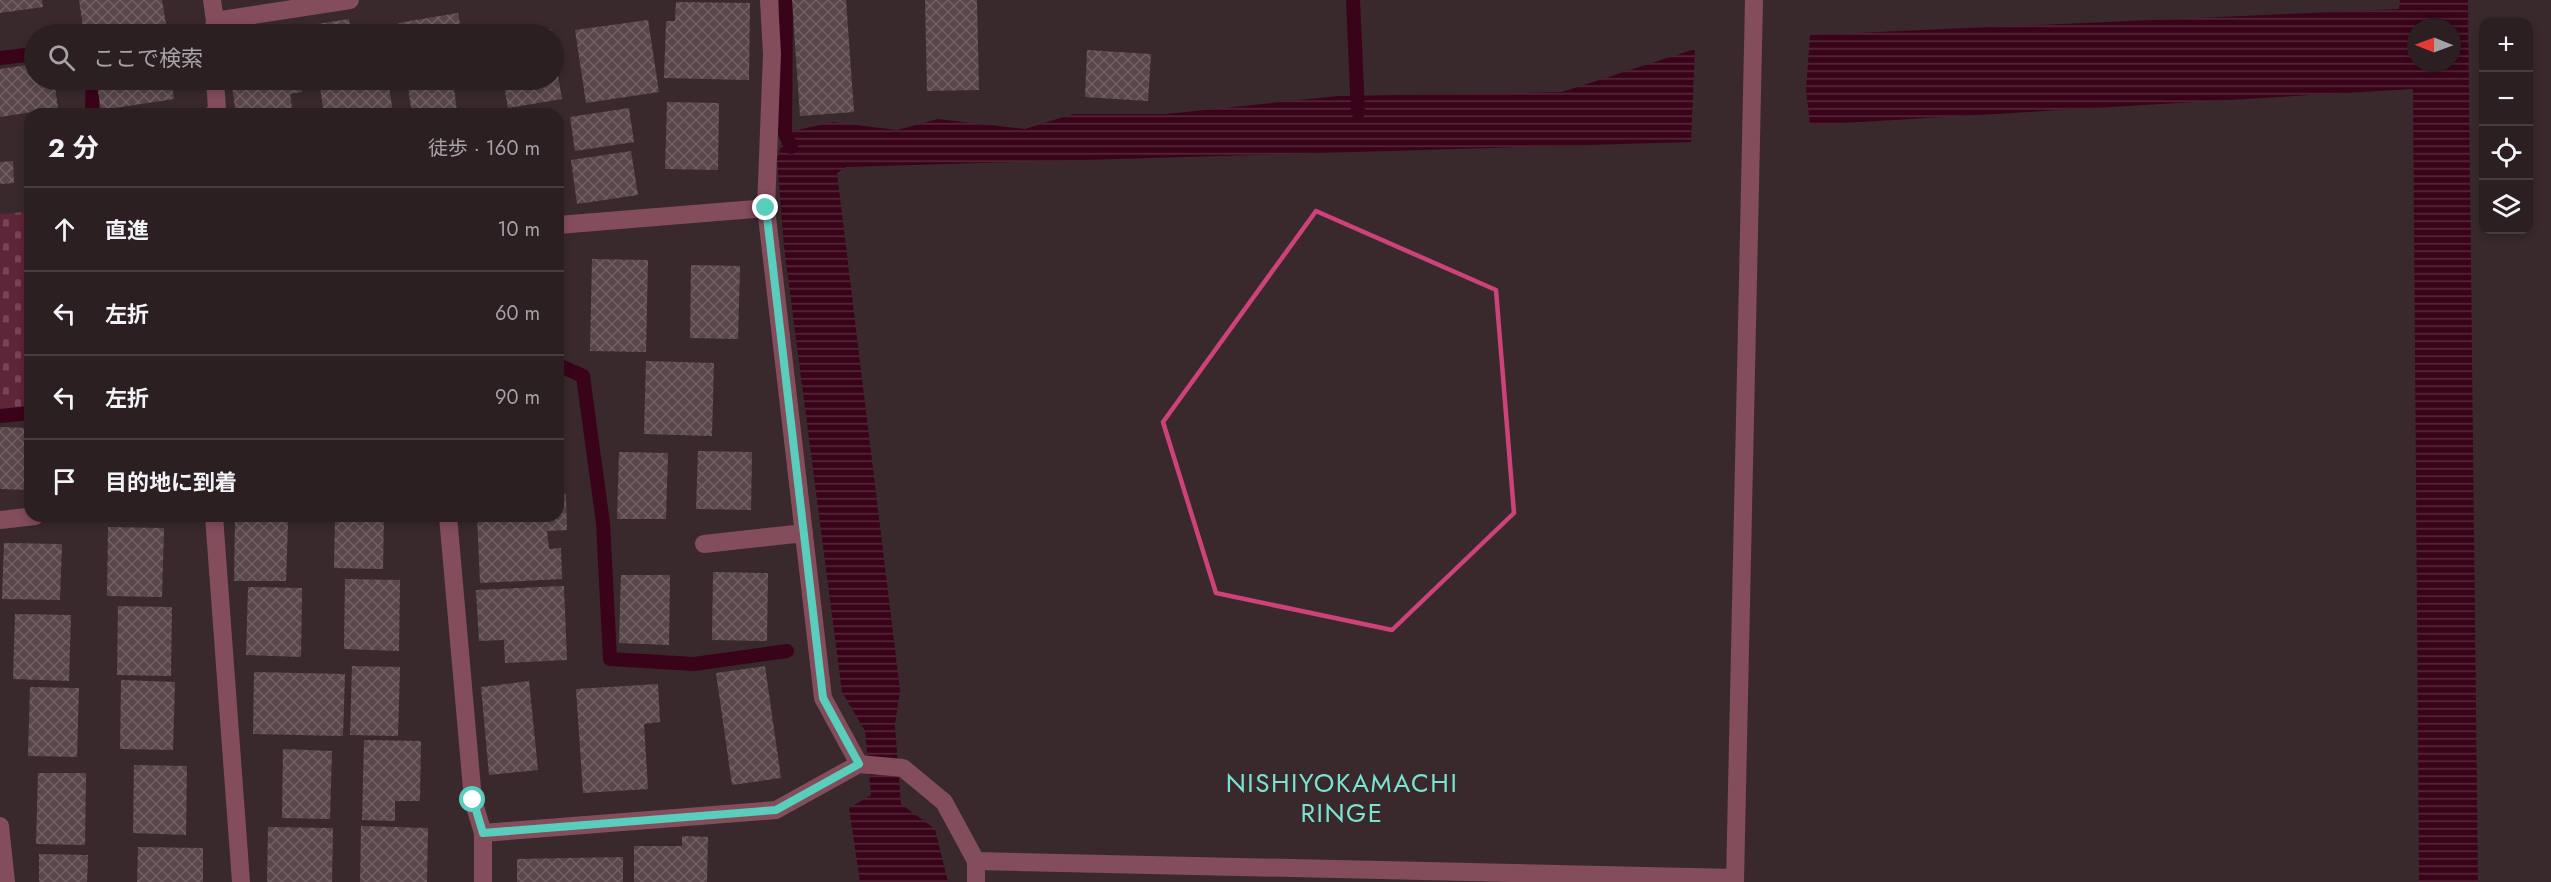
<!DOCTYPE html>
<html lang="ja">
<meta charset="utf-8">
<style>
body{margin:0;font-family:Jost,"Noto Sans JP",sans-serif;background:#33272a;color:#f1f3f6}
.controls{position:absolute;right:18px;top:18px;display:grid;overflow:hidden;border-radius:12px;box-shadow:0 3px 9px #0003}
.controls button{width:54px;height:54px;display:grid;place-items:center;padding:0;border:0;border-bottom:2px solid #473d40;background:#2b1f22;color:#f1f3f6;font:30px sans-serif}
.compass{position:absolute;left:2407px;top:18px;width:54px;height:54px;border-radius:50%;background:#2b1f22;box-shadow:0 3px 9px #0003;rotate:271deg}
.stop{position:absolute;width:18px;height:18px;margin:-14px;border:4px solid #5acebd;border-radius:50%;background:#fff}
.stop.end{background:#5acebd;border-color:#fff;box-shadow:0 2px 6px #0008}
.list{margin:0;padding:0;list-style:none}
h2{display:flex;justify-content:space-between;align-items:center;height:78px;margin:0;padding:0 24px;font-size:26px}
h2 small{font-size:20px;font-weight:400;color:#a6a2a5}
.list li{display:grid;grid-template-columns:39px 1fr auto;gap:18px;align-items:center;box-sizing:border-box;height:84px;padding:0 24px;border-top:2px solid #473d40}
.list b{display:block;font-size:22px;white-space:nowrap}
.list em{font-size:20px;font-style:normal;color:#a6a2a5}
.icon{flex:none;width:33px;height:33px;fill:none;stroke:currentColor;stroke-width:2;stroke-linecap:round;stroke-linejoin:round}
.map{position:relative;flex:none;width:2551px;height:882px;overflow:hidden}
.search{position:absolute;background:#2b1f22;box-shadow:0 3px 9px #0003;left:24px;top:24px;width:540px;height:66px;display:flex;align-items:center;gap:15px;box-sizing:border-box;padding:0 21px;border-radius:33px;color:#a6a2a5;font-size:22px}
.panel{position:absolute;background:#2b1f22;box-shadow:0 3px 9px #0003;left:24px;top:108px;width:540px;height:414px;border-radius:18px}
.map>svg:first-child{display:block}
.cemetery{fill:url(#cemetery-stones)}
.water{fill:url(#water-rules);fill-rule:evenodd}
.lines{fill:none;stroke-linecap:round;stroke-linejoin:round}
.stream{stroke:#390419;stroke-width:14}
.building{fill:url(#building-cross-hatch)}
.minor{stroke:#834d5c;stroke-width:18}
.route{stroke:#5acebd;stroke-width:8}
.marked{fill:none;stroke:#cd4379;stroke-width:4.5;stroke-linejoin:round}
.labels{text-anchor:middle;stroke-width:5;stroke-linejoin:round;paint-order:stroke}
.quarter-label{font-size:26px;letter-spacing:1.5px;fill:#7be2d2;stroke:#39292d}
</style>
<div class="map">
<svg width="2551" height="882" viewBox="0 0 2551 882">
<defs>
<pattern id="cemetery-stones" width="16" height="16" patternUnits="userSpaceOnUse" patternTransform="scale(1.5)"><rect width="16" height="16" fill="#5f2538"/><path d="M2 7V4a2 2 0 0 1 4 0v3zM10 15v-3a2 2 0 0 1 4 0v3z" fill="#774555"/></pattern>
<pattern id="water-rules" width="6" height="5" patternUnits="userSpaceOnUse" patternTransform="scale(1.5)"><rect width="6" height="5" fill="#390419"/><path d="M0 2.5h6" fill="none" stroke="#56293b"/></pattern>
<pattern id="building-cross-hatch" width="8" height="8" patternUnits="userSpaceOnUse" patternTransform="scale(1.5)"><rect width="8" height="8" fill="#58464a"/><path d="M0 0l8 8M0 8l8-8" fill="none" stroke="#716164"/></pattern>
</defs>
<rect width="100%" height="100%" fill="#39292d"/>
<!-- cemetery -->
<path class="cemetery" d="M 26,212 L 30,230 L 30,409 L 0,413 L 0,214 Z"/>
<!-- water -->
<path class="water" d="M 2400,0 L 2468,0 L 2478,882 L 2419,882 L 2413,89 L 1810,125 L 1806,90 L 1810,35 L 2399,9 ZM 2416,27 L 2452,27 L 2452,63 L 2416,63 Z
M 1695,49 L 1691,142 L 846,167 L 837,173 L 900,690 L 895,725 L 901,804 L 935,829 L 948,882 L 860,882 L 849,808 L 871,795 L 865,731 L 842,692 L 784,247 L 777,159 L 785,133 L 833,122 L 897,130 L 938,119 L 1025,129 L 1073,114 L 1166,114 L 1338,96 L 1562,92 Z"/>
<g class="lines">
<!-- stream -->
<path class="stream" d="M 786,0 L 785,133 L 791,147
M 1353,0 L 1358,112
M 0,58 L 34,54
M 92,107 L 93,80
M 558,365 L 583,376 L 603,523 L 610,659 L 694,664 L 787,651
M 0,416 L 30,413"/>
</g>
<!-- building -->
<path class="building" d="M 0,0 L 42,0 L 43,7 L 0,13 Z
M 79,0 L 162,0 L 167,30 L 143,34 L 84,34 Z
M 792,0 L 846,0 L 854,112 L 800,116 Z
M 925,0 L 977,0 L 979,90 L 927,91 Z
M 676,2 L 750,3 L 749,80 L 664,78 L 666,21 L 675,21 Z
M 458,13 L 462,34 L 400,34 L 398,23 Z
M 349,19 L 351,34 L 313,34 L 311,25 Z
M 648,20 L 659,92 L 586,103 L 575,30 Z
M 551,29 L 552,34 L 522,34 L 522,33 Z
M 1087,50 L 1151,54 L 1148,101 L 1085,97 Z
M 554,52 L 562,99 L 508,108 L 503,80 L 554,80 Z
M 34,64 L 34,80 L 54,80 L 58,108 L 0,117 L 0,69 Z
M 96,80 L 171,80 L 174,99 L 101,110 Z
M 231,80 L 300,80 L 302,92 L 290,94 L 293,114 L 236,114 Z
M 319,80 L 388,80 L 393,113 L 324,114 Z
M 407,80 L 453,80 L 457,112 L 412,114 Z
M 667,102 L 719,103 L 718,170 L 665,169 Z
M 629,108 L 634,142 L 575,151 L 570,117 Z
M 631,151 L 638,195 L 577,204 L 571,160 Z
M 13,161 L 14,183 L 0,184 L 0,162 Z
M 592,259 L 648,260 L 646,352 L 590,351 Z
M 691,265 L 740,266 L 738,339 L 690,338 Z
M 646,361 L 714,363 L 712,436 L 644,434 Z
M 0,427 L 30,428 L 30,490 L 0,489 Z
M 698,451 L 752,452 L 751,510 L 696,509 Z
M 619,452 L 668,453 L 666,519 L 617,519 Z
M 566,494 L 567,530 L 547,531 L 549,549 L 561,548 L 562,579 L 480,583 L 477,516 L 558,516 L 558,495 Z
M 335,516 L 384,516 L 383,569 L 334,568 Z
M 235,521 L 288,522 L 286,581 L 234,581 Z
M 108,527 L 164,528 L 162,597 L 107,596 Z
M 4,543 L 62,544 L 60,600 L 2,599 Z
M 713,572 L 768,573 L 767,641 L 712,640 Z
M 621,575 L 670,575 L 669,645 L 619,643 Z
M 345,579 L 400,580 L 399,651 L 344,649 Z
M 564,586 L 567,660 L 505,663 L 504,640 L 479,641 L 476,590 Z
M 248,587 L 302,588 L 301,657 L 246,655 Z
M 118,606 L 172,607 L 171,676 L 117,675 Z
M 15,614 L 71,615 L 69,681 L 13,679 Z
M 352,666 L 400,667 L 398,736 L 350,735 Z
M 765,666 L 781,778 L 732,785 L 716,673 Z
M 254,672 L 345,674 L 343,736 L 253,734 Z
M 121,680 L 175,682 L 173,750 L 120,749 Z
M 529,681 L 538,770 L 489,775 L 481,687 Z
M 658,684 L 660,722 L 644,724 L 648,789 L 583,793 L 576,689 Z
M 30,687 L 79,688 L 77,757 L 28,756 Z
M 364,740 L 421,741 L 420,801 L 395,801 L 395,821 L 362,820 Z
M 283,749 L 332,751 L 330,819 L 282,818 Z
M 134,765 L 187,766 L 186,835 L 133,833 Z
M 38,773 L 86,773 L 85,845 L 36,844 Z
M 361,826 L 428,828 L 427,882 L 360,882 Z
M 268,827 L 333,828 L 332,882 L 267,882 Z
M 682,836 L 708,837 L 707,882 L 634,882 L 634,846 L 682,846 Z
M 138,847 L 203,848 L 203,882 L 137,882 Z
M 39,854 L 88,855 L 87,882 L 39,882 Z
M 623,857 L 623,882 L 517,882 L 517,859 Z"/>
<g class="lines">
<!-- minor -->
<path class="minor" d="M 212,0 L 215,21 L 213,34
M 769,0 L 772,54 L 766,208 L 823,698 L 859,764
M 215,21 L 350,0
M 213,114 L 217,109 L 215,80
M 558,225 L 766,208
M 214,516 L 241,882
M 448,516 L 473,800 L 483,833
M 0,520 L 35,516
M 704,544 L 804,533
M 0,826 L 6,882
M 976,861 L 976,882
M 483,882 L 483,833 L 776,810 L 859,764 L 903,768 L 944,802 L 976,861 L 1735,878
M 1735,882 L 1754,0"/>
</g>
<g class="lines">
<!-- route -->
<path class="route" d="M 473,800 L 483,833 L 776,810 L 859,764 L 823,698 L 766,208"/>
</g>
<!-- marked area -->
<path class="marked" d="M 1316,211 L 1496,290 L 1514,513 L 1392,630 L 1216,593 L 1163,422 Z"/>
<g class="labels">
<!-- quarter labels -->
<g class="quarter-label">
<text x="1342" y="792">NISHIYOKAMACHI<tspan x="1342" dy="30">RINGE</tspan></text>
</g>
</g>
</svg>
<div class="controls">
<button>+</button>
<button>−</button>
<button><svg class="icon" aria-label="locate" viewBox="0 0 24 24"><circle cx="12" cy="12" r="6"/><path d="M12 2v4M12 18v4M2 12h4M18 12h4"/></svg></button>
<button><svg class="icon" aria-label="layers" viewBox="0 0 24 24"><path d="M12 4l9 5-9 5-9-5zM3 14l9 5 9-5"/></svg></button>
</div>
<svg class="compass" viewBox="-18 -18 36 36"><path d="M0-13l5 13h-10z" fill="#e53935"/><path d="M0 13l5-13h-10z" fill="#a6a2a5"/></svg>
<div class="stop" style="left:473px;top:800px"></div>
<div class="stop end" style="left:766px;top:208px"></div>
<div class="search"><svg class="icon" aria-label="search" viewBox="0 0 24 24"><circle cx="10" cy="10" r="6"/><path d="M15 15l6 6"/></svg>ここで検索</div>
<section class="panel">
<h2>2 分<small>徒歩 · 160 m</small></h2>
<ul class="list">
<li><svg class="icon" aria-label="ahead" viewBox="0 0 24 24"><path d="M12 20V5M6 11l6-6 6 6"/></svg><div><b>直進</b></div><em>10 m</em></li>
<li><svg class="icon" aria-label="left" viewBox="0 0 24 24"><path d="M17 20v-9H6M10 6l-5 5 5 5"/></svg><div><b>左折</b></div><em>60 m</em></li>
<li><svg class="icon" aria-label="left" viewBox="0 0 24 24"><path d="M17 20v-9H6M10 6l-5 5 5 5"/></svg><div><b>左折</b></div><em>90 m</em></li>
<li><svg class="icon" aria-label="arrive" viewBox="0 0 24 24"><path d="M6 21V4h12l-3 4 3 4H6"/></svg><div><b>目的地に到着</b></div></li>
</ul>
</section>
</div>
